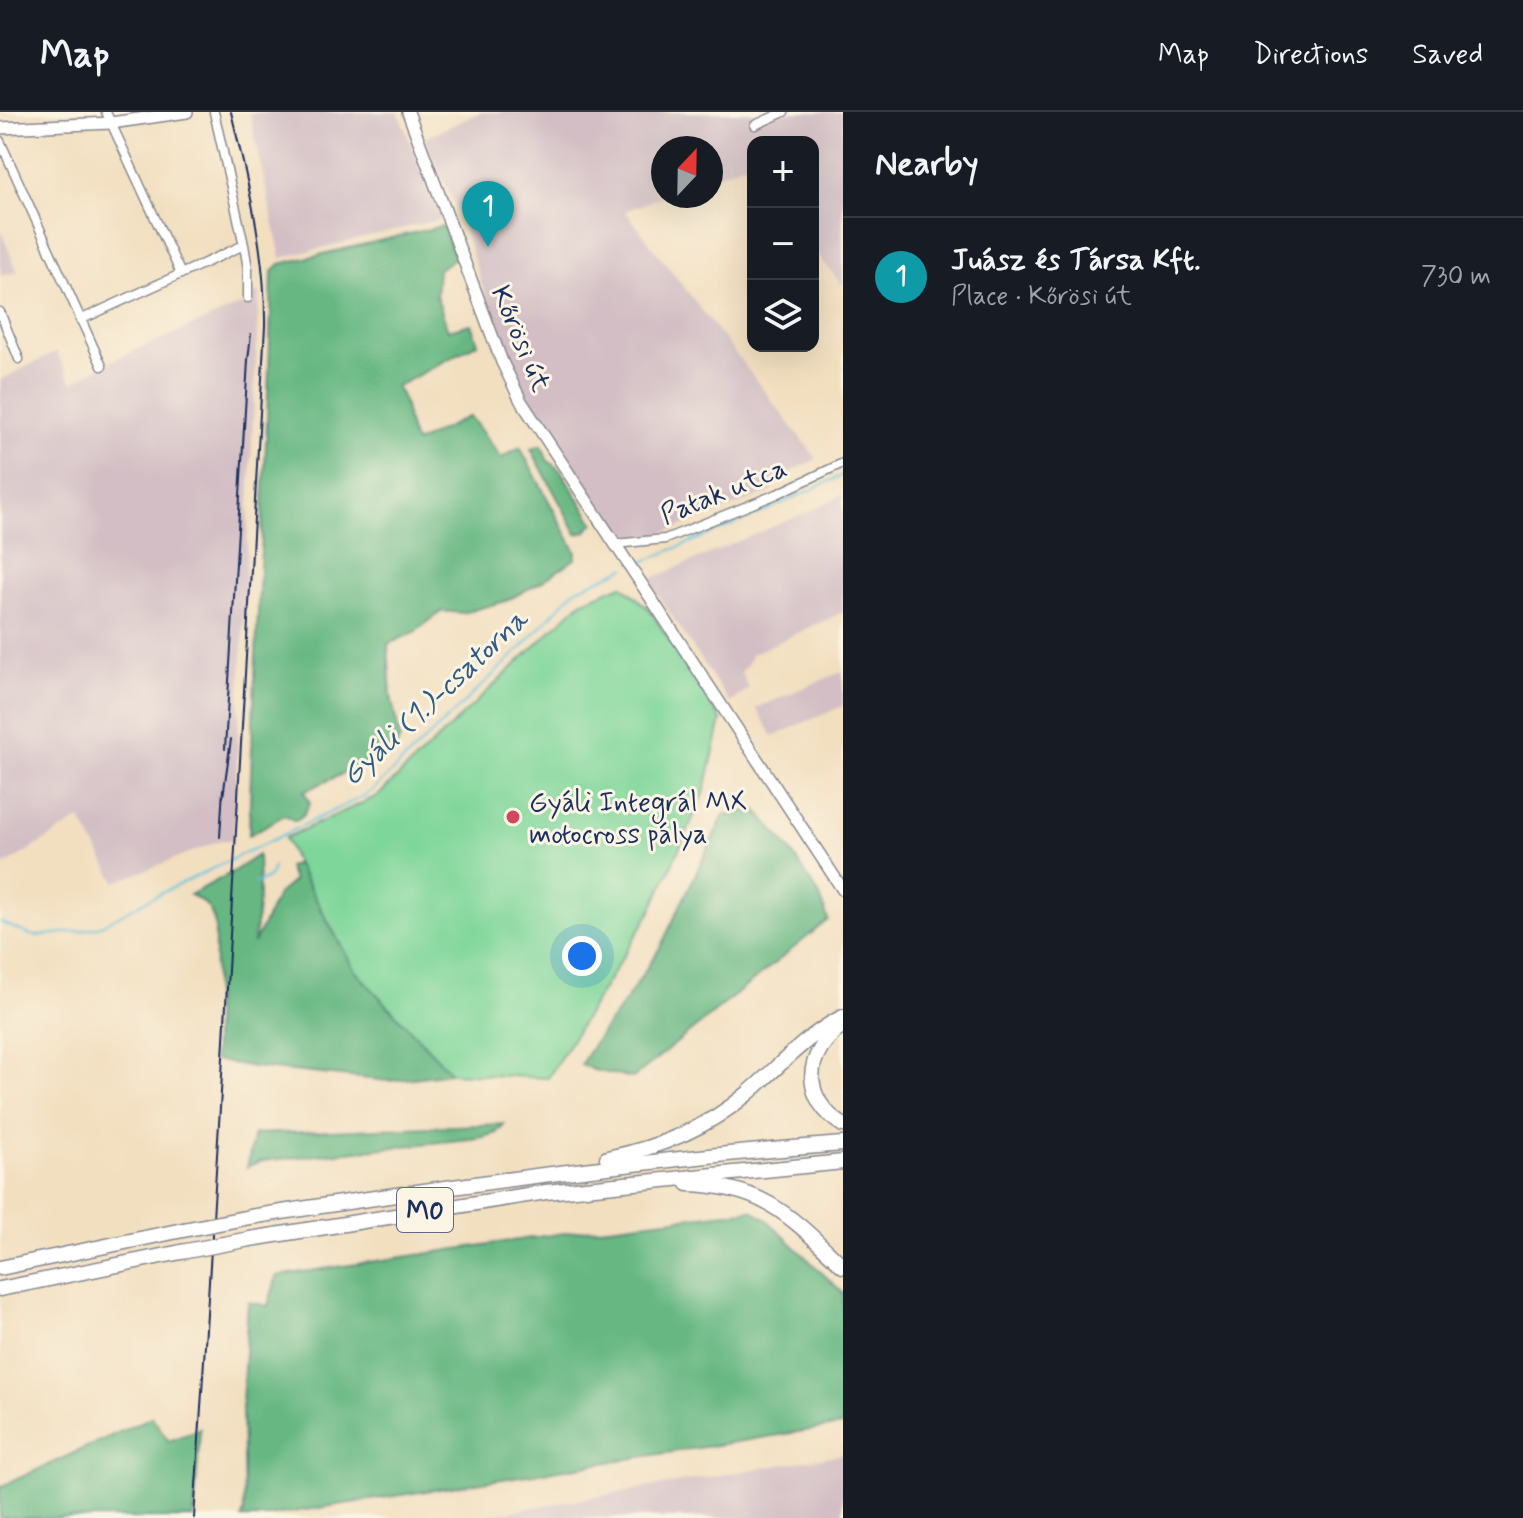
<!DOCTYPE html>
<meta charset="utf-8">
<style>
body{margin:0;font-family:Mynerve,sans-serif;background:#20242c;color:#f1f3f6}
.controls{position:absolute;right:24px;top:24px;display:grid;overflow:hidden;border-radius:16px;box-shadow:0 8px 32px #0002}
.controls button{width:72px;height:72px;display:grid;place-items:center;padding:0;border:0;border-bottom:2px solid #363941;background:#171b24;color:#f1f3f6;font:40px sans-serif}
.compass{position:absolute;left:651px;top:24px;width:72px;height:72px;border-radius:50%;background:#171b24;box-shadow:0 8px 32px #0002;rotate:22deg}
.you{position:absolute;left:582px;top:844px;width:28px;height:28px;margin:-20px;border:6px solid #fff;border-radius:50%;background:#1a73e8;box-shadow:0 0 0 12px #1a73e833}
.badge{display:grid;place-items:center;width:52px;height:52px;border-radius:50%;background:#0b8043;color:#fff;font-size:26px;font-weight:700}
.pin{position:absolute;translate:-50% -66px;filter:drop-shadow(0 2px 4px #0008)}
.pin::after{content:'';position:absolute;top:42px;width:28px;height:24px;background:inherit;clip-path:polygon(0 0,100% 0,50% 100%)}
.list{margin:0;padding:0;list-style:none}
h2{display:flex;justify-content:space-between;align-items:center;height:104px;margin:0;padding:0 32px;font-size:34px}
h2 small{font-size:26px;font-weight:400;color:#9ea1a6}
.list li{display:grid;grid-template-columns:52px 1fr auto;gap:24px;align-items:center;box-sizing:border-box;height:120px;padding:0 32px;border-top:2px solid #363941}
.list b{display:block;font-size:30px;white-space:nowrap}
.list p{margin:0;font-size:26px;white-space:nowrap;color:#9ea1a6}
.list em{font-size:26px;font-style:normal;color:#9ea1a6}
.icon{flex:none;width:44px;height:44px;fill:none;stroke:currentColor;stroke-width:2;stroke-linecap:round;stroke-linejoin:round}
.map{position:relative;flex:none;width:843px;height:1406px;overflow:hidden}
header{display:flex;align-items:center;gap:48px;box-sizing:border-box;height:112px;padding:0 40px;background:#171b24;border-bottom:2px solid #363941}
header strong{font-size:38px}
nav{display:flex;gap:44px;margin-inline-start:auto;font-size:28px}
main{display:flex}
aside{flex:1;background:#171b24}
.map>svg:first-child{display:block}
.industrial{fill:#d2bec4}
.green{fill:#7ed69a;stroke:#4c827c;stroke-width:2}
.forest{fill:#66b782;stroke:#407370;stroke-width:2}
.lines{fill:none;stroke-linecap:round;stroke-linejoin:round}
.stream{stroke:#61c3df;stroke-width:2}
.minor-casing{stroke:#86878f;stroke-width:11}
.secondary-casing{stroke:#86878f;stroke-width:14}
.trunk-casing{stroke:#86878f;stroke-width:17}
.minor{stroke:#fff;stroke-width:8}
.secondary{stroke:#fff;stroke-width:11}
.trunk{stroke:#fff;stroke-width:14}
.rail{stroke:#1b2f5e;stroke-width:2}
.trunk-bridge-casing{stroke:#86878f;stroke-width:17;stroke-linecap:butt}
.trunk-bridge{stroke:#fff;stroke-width:14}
.poi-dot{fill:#d1495b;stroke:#fcf5e5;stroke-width:3}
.labels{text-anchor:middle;stroke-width:6;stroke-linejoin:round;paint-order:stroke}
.shield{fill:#fcf5e5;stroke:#5e6a86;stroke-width:2}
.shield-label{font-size:26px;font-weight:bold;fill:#1b2f5e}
.street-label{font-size:28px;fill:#1b2f5e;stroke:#fcf5e5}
.poi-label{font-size:28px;fill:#1b2f5e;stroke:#fcf5e5;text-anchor:start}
.water-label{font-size:30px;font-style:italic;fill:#305b85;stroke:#fcf5e5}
</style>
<header>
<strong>Map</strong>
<nav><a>Map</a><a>Directions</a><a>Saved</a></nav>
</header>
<main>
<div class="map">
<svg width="843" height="1406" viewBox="0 0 843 1406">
<rect width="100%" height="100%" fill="#fcf5e5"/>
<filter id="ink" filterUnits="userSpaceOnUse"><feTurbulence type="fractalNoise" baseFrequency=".0125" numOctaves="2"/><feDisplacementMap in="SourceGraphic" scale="16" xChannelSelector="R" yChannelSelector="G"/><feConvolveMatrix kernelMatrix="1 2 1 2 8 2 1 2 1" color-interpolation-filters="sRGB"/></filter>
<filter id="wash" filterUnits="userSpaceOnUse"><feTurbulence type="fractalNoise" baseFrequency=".006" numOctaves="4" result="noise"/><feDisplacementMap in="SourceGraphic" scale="32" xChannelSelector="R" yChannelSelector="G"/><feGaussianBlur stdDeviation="1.8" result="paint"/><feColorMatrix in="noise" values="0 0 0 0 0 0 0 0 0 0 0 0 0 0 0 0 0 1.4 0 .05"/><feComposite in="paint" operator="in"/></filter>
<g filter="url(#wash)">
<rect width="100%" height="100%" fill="#f2dfc0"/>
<!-- industrial -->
<path class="industrial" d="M 261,0 L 398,0 L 441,107 L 281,146 L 250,2 Z
M 481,0 L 843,0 L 843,174 L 813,137 L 813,30 L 753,30 L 753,61 L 745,52 L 711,65 L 711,36 L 663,36 L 663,84 L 625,99 L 817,347 L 768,371 L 772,379 L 658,423 L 618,426 L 514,269 L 458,100 L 424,26 Z
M 0,118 L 18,160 L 0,163 Z
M 254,181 L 259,181 L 233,729 L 222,728 L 116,770 L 80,707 L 0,756 L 0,268 L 56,240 L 72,271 L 110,249 L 241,193 L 252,193 Z
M 843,382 L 843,500 L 750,543 L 751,546 L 741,561 L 749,576 L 730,591 L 648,468 L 812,398 Z
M 843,559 L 843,594 L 773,624 L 756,596 Z
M 843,1342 L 843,1406 L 472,1406 Z"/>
<!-- green -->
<path class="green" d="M 622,473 L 649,497 L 721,608 L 704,682 L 651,799 L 548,966 L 451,961 L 355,859 L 296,751 L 285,726 L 378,684 L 581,490 Z"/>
<!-- forest -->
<path class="forest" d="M 443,114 L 455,146 L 438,157 L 436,183 L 448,218 L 471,212 L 478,231 L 396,275 C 410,292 404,314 416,331 L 470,304 L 501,346 L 520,335 L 576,440 L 575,447 L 543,469 L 506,489 L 462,501 L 442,499 L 415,520 L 388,532 L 391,584 L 400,626 L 395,639 L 304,679 L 310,691 L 304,702 L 295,709 L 285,703 L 249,723 C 254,535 268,348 272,160 L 280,152 Z
M 542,333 L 547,348 L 561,359 L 594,411 L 585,420 L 577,422 L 531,337 Z
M 756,697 L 790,738 L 820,784 L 828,808 L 633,966 L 593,958 L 581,952 L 594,931 L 624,891 L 661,834 L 724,703 Z
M 258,743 L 259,784 L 254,831 L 278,782 L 293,769 L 288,755 L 296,751 L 355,859 L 451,961 L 389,969 L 254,955 L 214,948 L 215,812 C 210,794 206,791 190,783 L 231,761 Z
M 504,1012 L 496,1021 L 479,1026 L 262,1049 L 247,1055 L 254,1022 Z
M 752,1098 L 766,1107 L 843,1181 L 843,1313 L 256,1406 L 242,1406 L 244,1399 L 242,1292 L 248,1190 L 268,1194 L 277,1164 L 591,1117 Z
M 152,1305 L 169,1329 L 200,1317 L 194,1406 L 0,1406 L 0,1375 Z"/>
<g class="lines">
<!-- stream -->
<path class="stream" d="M 635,453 L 752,405 L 843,363
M 255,771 C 266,768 271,766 273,754
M 0,810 L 30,823 L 37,824 L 81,819 L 101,814 L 143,790 L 366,683 L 374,677 L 520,537 L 575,478 L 625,456"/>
</g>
</g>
<g filter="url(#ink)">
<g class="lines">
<defs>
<path id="minor" d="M 106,0 L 181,162
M 214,0 L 244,133 L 248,157 L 248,186
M 755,13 L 784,0
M 0,29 L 102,254
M 0,200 L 19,247
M 80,208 L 244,133
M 615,432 L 665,427 L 777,382 L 843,351"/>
<path id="secondary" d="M 408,0 L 502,250 L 521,289 L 843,778
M 0,16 L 111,11 L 187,0"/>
<path id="trunk" d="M 843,914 C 803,941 801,987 843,1013
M 607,1046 C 658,1036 707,1016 747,982 C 778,956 806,923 843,905
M 688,1072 C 765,1074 791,1105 843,1154
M 250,1105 C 447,1074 644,1047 843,1032
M 250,1127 L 546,1080 L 843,1050
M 0,1156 L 183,1118
M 0,1177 L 181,1140"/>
</defs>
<!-- minor casing -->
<use href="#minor" class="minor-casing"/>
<!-- secondary casing -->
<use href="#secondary" class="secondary-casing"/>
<!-- trunk casing -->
<use href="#trunk" class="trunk-casing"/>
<!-- minor -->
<use href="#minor" class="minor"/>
<!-- secondary -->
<use href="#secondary" class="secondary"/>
<!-- trunk -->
<use href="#trunk" class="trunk"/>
<!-- rail -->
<path class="rail" d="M 225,637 L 248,248 L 251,222
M 223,685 L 231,627
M 220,725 L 223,677
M 194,1406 L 221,980 L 265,214 C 266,140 248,71 231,0"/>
<defs>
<path id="trunk-bridge" d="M 183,1118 L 250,1105
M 181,1140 L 250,1127"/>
</defs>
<!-- trunk-bridge casing -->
<use href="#trunk-bridge" class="trunk-bridge-casing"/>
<!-- trunk-bridge -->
<use href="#trunk-bridge" class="trunk-bridge"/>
</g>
</g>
<!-- markers -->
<circle class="poi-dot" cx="513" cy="705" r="8"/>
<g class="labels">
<!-- shield labels -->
<rect class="shield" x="397" y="1076" width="56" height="44" rx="6"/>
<g class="shield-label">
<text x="425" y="1107">M0</text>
</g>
<!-- street labels -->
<g class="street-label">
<text transform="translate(522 226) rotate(67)" y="10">Kőrösi út</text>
<text transform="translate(723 378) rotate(-22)" y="10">Patak utca</text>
</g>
<!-- poi labels -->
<g class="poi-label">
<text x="529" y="699">Gyáli Integrál MX<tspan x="529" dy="32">motocross pálya</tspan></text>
</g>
<!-- water labels -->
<g class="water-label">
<text transform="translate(434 585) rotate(-43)" y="10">Gyáli (1.)-csatorna</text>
</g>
</g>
</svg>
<div class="controls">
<button>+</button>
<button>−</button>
<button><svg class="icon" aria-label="layers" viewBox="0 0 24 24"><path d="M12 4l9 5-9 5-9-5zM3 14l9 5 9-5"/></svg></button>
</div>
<svg class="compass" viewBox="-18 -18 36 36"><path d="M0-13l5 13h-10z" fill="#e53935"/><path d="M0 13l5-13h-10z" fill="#9ea1a6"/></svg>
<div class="you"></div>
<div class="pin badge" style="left:488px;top:135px;background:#0f9aa8">1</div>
</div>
<aside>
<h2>Nearby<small></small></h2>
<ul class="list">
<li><span class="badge" style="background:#0f9aa8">1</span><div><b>Juász és Társa Kft.</b><p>Place · Kőrösi út</p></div><em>730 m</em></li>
</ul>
</aside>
</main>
